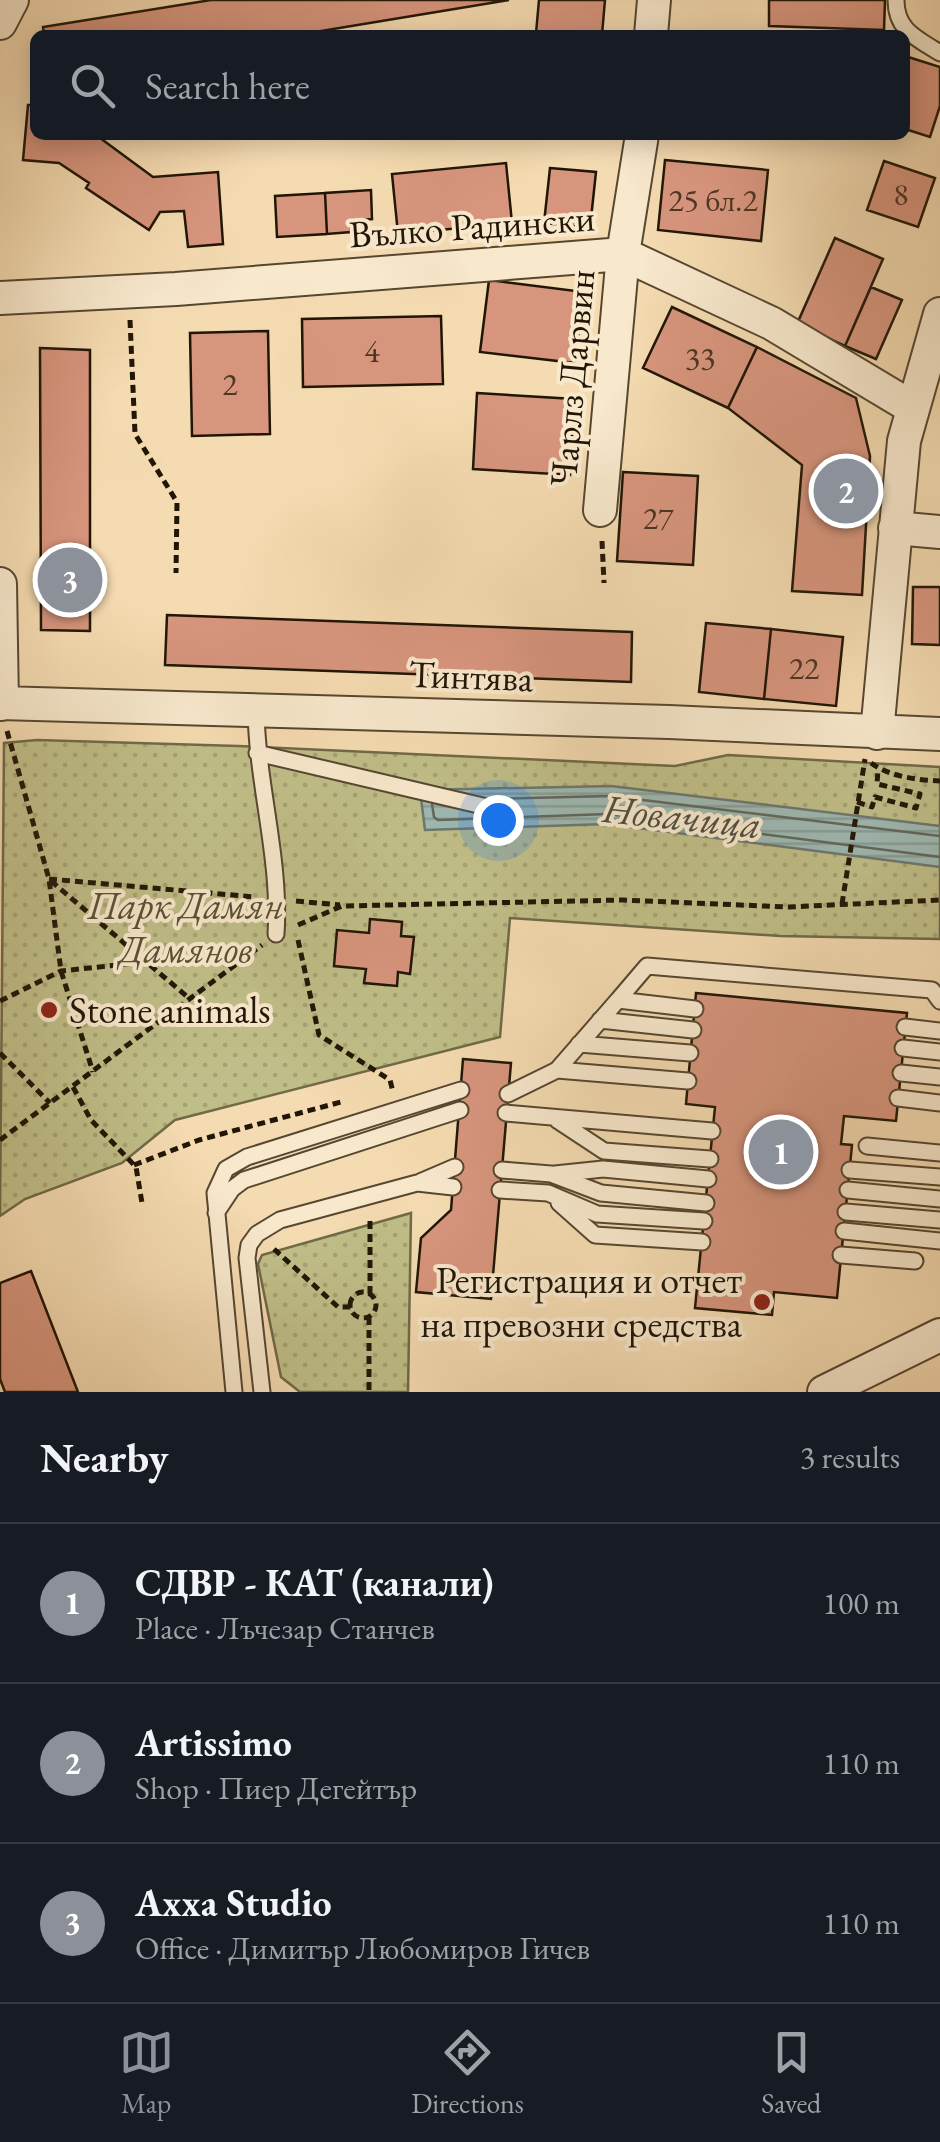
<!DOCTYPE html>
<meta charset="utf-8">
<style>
body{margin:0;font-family:"EB Garamond",serif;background:#20242c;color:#f1f3f6}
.you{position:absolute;left:498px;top:820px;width:35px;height:35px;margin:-25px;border:8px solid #fff;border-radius:50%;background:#1a73e8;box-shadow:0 0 0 15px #1a73e833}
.badge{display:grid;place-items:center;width:65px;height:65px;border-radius:50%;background:#8c9099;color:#fff;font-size:32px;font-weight:700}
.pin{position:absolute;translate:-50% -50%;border:5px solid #fff;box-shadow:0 2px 10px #0006}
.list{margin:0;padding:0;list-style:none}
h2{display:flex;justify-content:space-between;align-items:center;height:130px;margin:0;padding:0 40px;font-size:42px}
h2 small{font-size:32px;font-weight:400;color:#9ea1a6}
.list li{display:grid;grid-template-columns:65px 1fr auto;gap:30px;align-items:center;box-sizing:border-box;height:160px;padding:0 40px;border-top:2px solid #363941}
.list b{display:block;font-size:38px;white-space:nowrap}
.list p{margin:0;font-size:32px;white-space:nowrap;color:#9ea1a6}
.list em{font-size:32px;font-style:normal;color:#9ea1a6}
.icon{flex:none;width:55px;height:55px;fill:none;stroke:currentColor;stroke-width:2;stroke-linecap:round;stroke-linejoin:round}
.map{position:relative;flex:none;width:940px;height:1392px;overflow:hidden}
.search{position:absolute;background:#171b24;box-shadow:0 5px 25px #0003;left:30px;right:30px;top:30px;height:110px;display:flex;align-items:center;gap:25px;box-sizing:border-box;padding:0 35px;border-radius:15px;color:#9ea1a6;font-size:38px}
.sheet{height:610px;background:#171b24}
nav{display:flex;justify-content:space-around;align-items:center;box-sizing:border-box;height:140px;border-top:2px solid #363941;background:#171b24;font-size:28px;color:#9ea1a6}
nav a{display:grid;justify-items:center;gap:5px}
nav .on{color:#8c9099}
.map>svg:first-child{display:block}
.park{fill:url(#park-dots);stroke:#706a47;stroke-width:2.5}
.water{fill:url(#water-rules);stroke:#6c786e;stroke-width:2.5}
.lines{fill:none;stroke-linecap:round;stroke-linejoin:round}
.shore{stroke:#60685c;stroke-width:2.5}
.building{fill:#d7957d;stroke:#211606;stroke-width:2.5}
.service-casing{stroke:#564731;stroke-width:19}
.minor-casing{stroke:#564731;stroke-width:36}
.path{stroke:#211606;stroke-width:5;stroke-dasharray:8 5;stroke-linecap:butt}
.service{stroke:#f8e8cc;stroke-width:15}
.minor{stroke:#f8e8cc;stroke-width:32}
.poi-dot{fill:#8f2418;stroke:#f8e8cc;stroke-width:4}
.labels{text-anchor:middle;stroke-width:8;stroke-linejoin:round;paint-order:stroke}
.number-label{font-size:32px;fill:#4e3624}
.street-label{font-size:38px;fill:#211606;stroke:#f8e8cc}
.park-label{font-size:38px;font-style:italic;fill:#595134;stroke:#f8e8cc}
.poi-label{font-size:38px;fill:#211606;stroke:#f8e8cc;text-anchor:start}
.water-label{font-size:40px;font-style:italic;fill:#4d4f43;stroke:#f8e8cc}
</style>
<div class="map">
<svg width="940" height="1392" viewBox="0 0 940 1392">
<defs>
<pattern id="park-dots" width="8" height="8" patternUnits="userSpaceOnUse" patternTransform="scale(2.5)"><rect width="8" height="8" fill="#c0be88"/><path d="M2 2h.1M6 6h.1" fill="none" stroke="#a5a374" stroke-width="1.8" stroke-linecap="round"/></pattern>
<pattern id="water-rules" width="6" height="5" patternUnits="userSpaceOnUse" patternTransform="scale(2.5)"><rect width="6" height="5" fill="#9eb9b3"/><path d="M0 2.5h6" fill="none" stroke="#889e98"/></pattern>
</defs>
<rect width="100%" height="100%" fill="#f5dbb1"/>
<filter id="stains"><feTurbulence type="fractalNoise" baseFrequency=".002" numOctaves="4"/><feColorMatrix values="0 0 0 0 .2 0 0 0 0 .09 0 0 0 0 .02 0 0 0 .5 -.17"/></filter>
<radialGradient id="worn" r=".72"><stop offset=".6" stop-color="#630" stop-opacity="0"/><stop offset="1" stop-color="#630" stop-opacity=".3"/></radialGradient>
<!-- park -->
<path class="park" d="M 37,740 L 238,746 L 675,766 L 728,755 L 940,767 L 940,939 L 780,936 L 510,918 L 500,1037 L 175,1120 L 122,1163 L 25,1199 L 0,1216 L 4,743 Z
M 411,1213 L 408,1392 L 300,1392 L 281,1377 L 258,1264 L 262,1255 Z"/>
<!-- water -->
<path class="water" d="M 611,786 L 940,826 L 940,867 L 607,824 L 425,830 L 420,790 Z"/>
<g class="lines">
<!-- shore -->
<path class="shore" d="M 492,799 L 610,796 L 940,836
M 432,804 L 434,817 L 438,820 L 608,814 L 940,857"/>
</g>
<!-- building -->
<path class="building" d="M 211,0 L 509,0 L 297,35 L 44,35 L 43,27 Z
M 539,0 L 605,0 L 602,35 L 536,33 Z
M 769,0 L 885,0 L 884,30 L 769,26 Z
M 905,56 L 940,67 L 940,106 L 930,137 L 905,129 Z
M 28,105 L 35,105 L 35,135 L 96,135 L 153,177 L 218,172 L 223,244 L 188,247 L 184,211 L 160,212 L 149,230 L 86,188 L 89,183 L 59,163 L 23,160 Z
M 665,160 L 768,170 L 761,241 L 658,230 Z
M 884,161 L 935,178 L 918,227 L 867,210 Z
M 506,163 L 512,223 L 398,234 L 392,174 Z
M 550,168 L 596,172 L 590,228 L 544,223 Z
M 371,190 L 372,219 L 350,221 L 351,232 L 327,234 L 325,193 Z
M 325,193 L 327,234 L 277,237 L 275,196 Z
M 835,238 L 883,259 L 845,346 L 797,324 Z
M 489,280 L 584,292 L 575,363 L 480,352 Z
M 871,287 L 902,300 L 876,359 L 845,346 Z
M 672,307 L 757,347 L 728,408 L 643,368 Z
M 441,316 L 443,384 L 303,387 L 302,319 Z
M 268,331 L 270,434 L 192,436 L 190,333 Z
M 757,347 L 856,398 L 870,456 L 862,595 L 792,591 L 802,465 L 728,408 Z
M 40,348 L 90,350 L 90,631 L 41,630 Z
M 477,393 L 574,399 L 570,475 L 473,469 Z
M 623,472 L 698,476 L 693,565 L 617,561 Z
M 913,587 L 940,587 L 940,645 L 912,644 Z
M 167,615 L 632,632 L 631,682 L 165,665 Z
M 706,623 L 771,629 L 764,699 L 699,692 Z
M 771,629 L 843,637 L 836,706 L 764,699 Z
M 370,919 L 402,922 L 401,936 L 414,937 L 410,974 L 398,972 L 397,986 L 364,983 L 366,969 L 334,966 L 337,930 L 369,933 Z
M 696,993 L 907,1013 L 896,1121 L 844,1116 L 841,1144 L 852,1145 L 837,1298 L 774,1292 L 772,1315 L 695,1308 L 715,1107 L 686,1104 Z
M 463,1059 L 511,1063 L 491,1299 L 416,1292 L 421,1238 L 451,1210 Z
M 31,1271 L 78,1392 L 5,1392 L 0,1379 L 0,1283 Z"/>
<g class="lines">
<defs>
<path id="service" d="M 896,0 C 896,30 916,38 940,53
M 256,710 C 257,785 281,859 276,934
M 257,753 L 487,807
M 618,1000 L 647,966 L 932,990 L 940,1001
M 600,1020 L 693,1030
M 905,1027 L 940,1031
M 579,1044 L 690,1053
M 903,1048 L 940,1052
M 557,1070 L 688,1081
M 901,1073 L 940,1077
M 508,1094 L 557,1070 L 618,1000 L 695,1009
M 898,1098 L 940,1103
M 506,1113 L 712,1131
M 557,1120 L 604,1151 L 710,1159
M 867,1146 L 940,1153
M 502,1170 L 551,1174 L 601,1193 L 706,1203
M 850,1170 L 940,1177
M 555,1174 L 603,1169 L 708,1179
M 420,1182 L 455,1167
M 500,1190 L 548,1193 L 597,1214 L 704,1221
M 848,1190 L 940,1199
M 559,1203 L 595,1235 L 702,1242
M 846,1212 L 940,1220
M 216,1213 L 232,1189 L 244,1180 L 460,1110
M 844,1231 L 940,1241
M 841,1255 L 915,1261
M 234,1392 L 215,1193 L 226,1169 L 247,1157 L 461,1090
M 262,1392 L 247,1258 L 249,1245 L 257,1234 L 280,1220 L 417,1183 L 453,1187"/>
<path id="minor" d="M 0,23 L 12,0
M 651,35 L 654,0
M 0,298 L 176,289 L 623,254 L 771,323 L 913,408
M 600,510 L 623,254 L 642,135
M 895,528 L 940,532
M 0,584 L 2,704
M 0,703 L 669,722 L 940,734
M 877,733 L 904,441 L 940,314
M 824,1392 L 940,1335"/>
</defs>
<!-- service casing -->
<use href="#service" class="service-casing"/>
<!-- minor casing -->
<use href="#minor" class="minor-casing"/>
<!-- path -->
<path class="path" d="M 130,320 L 135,434 L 177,502 L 176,573
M 602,541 L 604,583
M 7,731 L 49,879 L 61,971 L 93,1072
M 871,763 C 890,777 918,780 940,781
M 857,802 L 872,807 L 875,797 L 916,808 L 920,794 L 877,784 L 878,770
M 49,879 L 255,897
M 51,881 L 190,999
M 296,901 L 340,905
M 842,904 L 865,759
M 298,925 L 342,906 L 623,900 L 788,907 L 940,900
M 298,940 L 319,1035 L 390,1080 L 393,1092
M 0,1001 L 61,971 L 146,962
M 0,1053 L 50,1103
M 73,1087 L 91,1120 L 136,1167 L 142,1203
M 0,1140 L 262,945
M 134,1165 L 199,1140 L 341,1102
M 274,1249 L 338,1307 L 351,1307
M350 1305a13 13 0 1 1 26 0a13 13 0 1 1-26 0Z
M 370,1294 L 370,1217
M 369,1317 L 369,1392"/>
<!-- service -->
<use href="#service" class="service"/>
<!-- minor -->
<use href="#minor" class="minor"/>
</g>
<!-- markers -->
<g class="poi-dot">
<circle cx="49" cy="1010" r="10"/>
<circle cx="762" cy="1302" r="10"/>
</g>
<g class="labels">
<!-- number labels -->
<g class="number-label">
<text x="901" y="205">8</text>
<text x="713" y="211">25 бл.2</text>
<text x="372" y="362">4</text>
<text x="700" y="369">33</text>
<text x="230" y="395">2</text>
<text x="658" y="529">27</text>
<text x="804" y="679">22</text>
</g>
<!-- street labels -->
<g class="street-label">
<text transform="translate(472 226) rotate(-4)" y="13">Вълко Радински</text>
<text transform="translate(572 378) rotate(-85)" y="13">Чарлз Дарвин</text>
<text transform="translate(471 676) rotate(2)" y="13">Тинтява</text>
</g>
<!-- park labels -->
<g class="park-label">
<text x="186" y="918">Парк Дамян<tspan x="186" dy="44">Дамянов</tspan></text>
</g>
<!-- poi labels -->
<g class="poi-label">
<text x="69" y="1023">Stone animals</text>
<text x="742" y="1293" text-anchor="end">Регистрация и отчет<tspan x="742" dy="44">на превозни средства</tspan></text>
</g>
<!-- water labels -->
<g class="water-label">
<text transform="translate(682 816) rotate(6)" y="14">Новачица</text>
</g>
</g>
<rect width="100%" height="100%" filter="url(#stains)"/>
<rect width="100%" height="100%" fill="url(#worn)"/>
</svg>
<div class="you"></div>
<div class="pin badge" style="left:781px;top:1152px">1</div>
<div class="pin badge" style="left:846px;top:491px">2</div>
<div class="pin badge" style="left:70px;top:580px">3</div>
<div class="search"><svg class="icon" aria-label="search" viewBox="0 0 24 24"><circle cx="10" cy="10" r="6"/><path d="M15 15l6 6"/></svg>Search here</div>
</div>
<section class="sheet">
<h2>Nearby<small>3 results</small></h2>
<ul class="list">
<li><span class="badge">1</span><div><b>СДВР - КАТ (канали)</b><p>Place · Лъчезар Станчев</p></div><em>100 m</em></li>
<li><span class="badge">2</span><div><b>Artissimo</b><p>Shop · Пиер Дегейтър</p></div><em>110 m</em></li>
<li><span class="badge">3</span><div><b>Axxa Studio</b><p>Office · Димитър Любомиров Гичев</p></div><em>110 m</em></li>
</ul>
</section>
<nav>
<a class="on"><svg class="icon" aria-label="map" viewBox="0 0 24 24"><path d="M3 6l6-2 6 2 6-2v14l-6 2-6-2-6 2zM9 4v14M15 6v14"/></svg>Map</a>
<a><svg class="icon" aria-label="directions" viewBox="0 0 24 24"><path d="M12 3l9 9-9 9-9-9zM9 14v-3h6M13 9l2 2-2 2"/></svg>Directions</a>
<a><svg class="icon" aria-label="saved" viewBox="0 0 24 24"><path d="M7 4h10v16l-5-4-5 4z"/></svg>Saved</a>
</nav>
